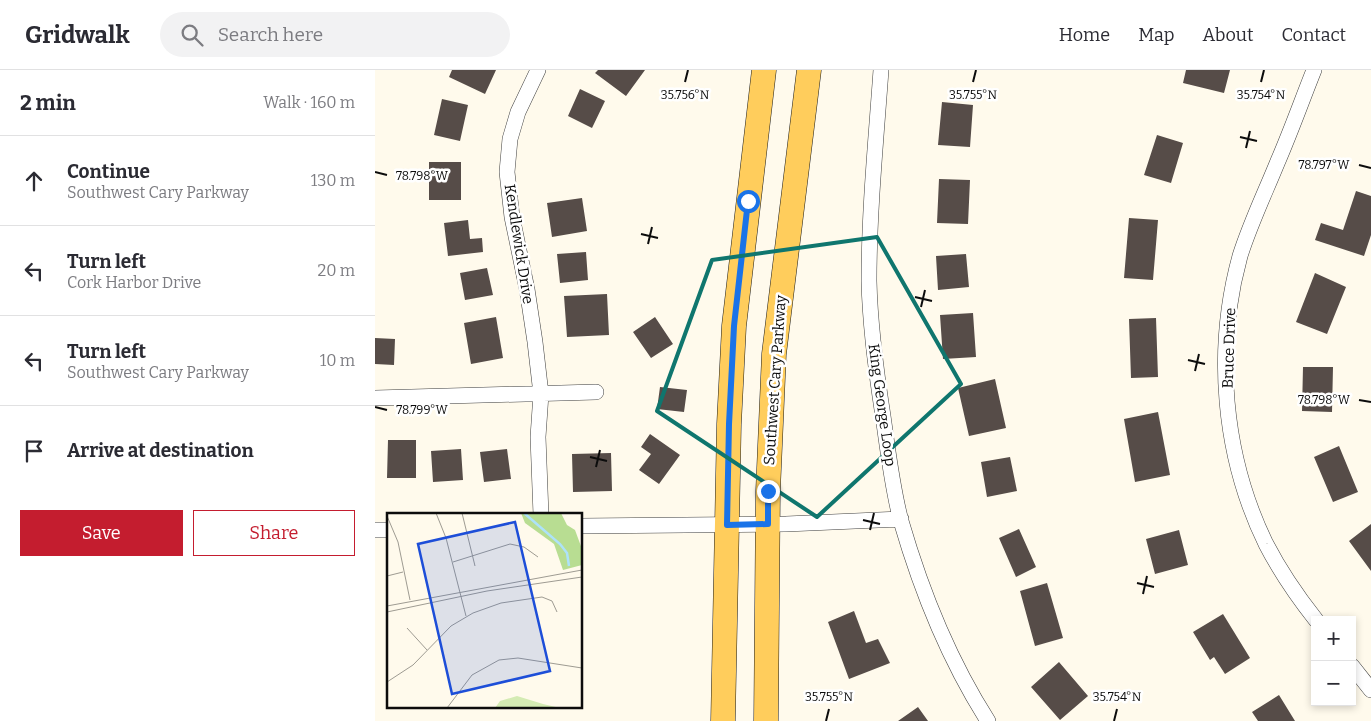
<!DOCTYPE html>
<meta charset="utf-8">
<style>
body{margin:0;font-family:Bitter,serif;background:#f2f2f3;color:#2b2b33}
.controls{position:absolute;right:15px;bottom:15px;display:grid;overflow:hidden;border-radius:0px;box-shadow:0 2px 8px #0003}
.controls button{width:45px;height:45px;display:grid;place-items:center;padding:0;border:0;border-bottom:1px solid #e1e1e2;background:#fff;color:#2b2b33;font:25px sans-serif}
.stop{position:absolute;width:15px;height:15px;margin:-11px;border:4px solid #1a73e8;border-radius:50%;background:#fff}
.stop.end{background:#1a73e8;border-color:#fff;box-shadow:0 1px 5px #0008}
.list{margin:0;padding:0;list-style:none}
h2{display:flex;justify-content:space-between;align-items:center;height:65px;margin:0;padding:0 20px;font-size:21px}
h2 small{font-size:16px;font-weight:400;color:#7c7c81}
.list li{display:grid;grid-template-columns:32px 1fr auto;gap:15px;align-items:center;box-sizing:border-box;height:90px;padding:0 20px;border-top:1px solid #e1e1e2}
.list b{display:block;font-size:19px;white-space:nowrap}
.list p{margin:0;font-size:16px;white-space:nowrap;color:#7c7c81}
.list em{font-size:16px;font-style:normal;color:#7c7c81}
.actions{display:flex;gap:10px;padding:15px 20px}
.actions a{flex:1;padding:11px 0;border:1px solid #c41d2f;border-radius:0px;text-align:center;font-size:18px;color:#c41d2f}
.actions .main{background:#c41d2f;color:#fff}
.icon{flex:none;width:28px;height:28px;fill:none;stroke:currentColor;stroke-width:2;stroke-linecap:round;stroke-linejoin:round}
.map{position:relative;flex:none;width:996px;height:651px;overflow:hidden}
header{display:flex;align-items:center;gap:30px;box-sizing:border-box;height:70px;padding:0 25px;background:#fff;border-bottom:1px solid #e1e1e2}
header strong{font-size:24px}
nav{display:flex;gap:28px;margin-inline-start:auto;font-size:18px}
.search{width:350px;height:45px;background:#f2f2f3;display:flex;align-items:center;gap:12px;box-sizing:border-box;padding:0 18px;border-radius:28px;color:#7c7c81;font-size:19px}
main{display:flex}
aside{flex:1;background:#fff}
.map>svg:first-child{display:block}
.building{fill:#564c48}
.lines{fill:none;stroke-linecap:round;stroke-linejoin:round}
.minor-casing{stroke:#3f3f3f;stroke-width:16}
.primary-casing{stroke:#1d1d1d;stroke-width:25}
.minor{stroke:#fff;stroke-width:15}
.primary{stroke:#ffcd5c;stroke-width:24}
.route{stroke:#1a73e8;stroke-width:6}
.marked{fill:none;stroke:#0f766e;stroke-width:4;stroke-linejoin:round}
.ticks{fill:none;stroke:#0c0c0c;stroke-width:2}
.labels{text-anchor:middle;stroke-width:5;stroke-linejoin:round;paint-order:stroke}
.street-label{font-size:15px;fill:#0c0c0c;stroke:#fff}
.inset-river{fill:none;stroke:#ade2fa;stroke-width:2.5}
.inset-road{fill:none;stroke:#9e9b92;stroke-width:1}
.view{fill:#1d4ed8;fill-opacity:0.15;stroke:#1d4ed8;stroke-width:2.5}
.inset-edge{fill:none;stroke:#0c0c0c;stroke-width:2.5}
.ticks-label{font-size:12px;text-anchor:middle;fill:#0c0c0c;stroke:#fff;stroke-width:5;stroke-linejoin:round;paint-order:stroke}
</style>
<header>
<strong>Gridwalk</strong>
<div class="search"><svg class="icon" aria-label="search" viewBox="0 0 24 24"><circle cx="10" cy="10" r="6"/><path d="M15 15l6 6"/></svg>Search here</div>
<nav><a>Home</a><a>Map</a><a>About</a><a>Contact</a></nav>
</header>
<main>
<aside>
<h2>2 min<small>Walk · 160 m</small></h2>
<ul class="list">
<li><svg class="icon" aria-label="ahead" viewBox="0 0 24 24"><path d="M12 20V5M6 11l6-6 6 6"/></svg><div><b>Continue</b><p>Southwest Cary Parkway</p></div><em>130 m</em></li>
<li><svg class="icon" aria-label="left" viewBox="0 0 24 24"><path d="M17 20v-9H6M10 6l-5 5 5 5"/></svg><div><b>Turn left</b><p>Cork Harbor Drive</p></div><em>20 m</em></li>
<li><svg class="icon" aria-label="left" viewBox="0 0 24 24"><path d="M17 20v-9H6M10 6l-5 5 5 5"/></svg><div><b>Turn left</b><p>Southwest Cary Parkway</p></div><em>10 m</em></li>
<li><svg class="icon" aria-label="arrive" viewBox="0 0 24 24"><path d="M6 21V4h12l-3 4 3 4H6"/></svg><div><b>Arrive at destination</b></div></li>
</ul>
<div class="actions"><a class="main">Save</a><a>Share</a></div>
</aside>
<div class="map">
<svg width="996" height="651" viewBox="0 0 996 651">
<rect width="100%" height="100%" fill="#fffaec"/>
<!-- building -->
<path class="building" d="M 77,0 L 121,0 L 110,24 L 74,7 Z
M 223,0 L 270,0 L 251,26 L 220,3 Z
M 811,0 L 855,0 L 849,23 L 808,13 Z
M 205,19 L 230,31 L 217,58 L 193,46 Z
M 67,29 L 93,35 L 85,71 L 59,65 Z
M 567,32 L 598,35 L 595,77 L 563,75 Z
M 782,65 L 808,73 L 796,113 L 769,105 Z
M 54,92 L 86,92 L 86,130 L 54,130 Z
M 564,109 L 595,110 L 593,154 L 562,153 Z
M 981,121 L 996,126 L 996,165 L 989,186 L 940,170 L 946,153 L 968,160 Z
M 207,128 L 212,161 L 177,167 L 172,133 Z
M 754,148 L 783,150 L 778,210 L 749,208 Z
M 93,150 L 95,169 L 107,168 L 108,182 L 73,186 L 69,153 Z
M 211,182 L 213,210 L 185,213 L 182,184 Z
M 591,184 L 594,217 L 563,220 L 561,186 Z
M 112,198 L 118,225 L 90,230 L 85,203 Z
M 940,203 L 971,217 L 952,264 L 921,252 Z
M 232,224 L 234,265 L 192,267 L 189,226 Z
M 598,243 L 601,287 L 568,289 L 565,245 Z
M 121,247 L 128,288 L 96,294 L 89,253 Z
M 280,247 L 298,274 L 276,288 L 258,262 Z
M 781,248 L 783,307 L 756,308 L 754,249 Z
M 0,268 L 20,269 L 19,295 L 0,294 Z
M 928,297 L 958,297 L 957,342 L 927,341 Z
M 620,309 L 631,358 L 594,366 L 583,318 Z
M 285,317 L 312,320 L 309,342 L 282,339 Z
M 783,342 L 795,405 L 760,412 L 749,349 Z
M 275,364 L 305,385 L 284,414 L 264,400 L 276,384 L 266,377 Z
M 13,370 L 41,370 L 41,408 L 12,408 Z
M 964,376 L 983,422 L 958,432 L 939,387 Z
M 86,379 L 88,410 L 58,412 L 56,381 Z
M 132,379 L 136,409 L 109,412 L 105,382 Z
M 236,383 L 237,421 L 198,422 L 197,384 Z
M 635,387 L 642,421 L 612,427 L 606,392 Z
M 996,454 L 996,501 L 974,471 Z
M 644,459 L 661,497 L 641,507 L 624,468 Z
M 804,460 L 813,495 L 780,504 L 771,469 Z
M 672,513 L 688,568 L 660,576 L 645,521 Z
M 479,541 L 491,573 L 503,569 L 515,593 L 474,609 L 453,552 Z
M 848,544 L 875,588 L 850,604 L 839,587 L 835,590 L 818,562 Z
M 684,592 L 713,626 L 685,650 L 656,617 Z
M 904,625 L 920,651 L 883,651 L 877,642 Z
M 543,637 L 553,651 L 523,651 Z"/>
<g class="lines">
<defs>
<path id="minor" d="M 163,0 L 143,42 L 135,69 L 132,102 L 137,147 L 152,219 L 160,272 L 166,324 L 163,367 L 166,445
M 506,0 C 501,70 494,141 494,211 C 495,257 501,301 508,346 C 513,381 517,417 526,451 C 546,520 574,590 613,651
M 939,0 C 927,30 916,61 903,91 C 890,123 875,154 865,186 C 839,280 848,386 891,474 C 905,501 922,526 941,550
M 0,328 L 221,322
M 206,456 L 411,454 L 526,449
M 0,460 L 14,460
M 977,596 L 996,620"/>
<path id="primary" d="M 348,651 L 354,354 L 359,256 L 389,0
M 391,651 L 393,421 L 399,284 L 434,0"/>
</defs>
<!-- minor casing -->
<use href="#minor" class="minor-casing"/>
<!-- primary casing -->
<use href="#primary" class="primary-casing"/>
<!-- minor -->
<use href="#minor" class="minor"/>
<!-- primary -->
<use href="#primary" class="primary"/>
</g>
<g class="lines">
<!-- route -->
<path class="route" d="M 373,131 L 359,256 L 354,354 L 352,455 L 393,454 L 393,421"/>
</g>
<!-- marked area -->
<path class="marked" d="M 502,167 L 586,314 L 442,447 L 282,341 L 337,190 Z"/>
<!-- ticks -->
<path class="ticks" d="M 310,12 L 313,0M 598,12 L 601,0M 886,12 L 889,0M 865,67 L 882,71M 871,78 L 875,61M 984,95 L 996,98M 0,102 L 12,105M 266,164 L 283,168M 273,174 L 277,157M 540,227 L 557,231M 546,237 L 550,220M 813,290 L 830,294M 820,301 L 824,284M 984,330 L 996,332M 0,337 L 12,340M 215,387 L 232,391M 221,397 L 225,380M 488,450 L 505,454M 495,460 L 499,443M 762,513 L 779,517M 768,524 L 772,506M 451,651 L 454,639M 739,651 L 742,639"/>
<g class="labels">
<!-- street labels -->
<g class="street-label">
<text transform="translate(144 174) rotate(81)" y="5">Kendlewick Drive</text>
<text transform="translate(854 278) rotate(-88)" y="5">Bruce Drive</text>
<text transform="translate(400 310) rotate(-86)" y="5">Southwest Cary Parkway</text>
<text transform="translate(507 335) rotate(82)" y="5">King George Loop</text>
</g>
</g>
<!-- overview -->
<g transform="translate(12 443)">
<rect width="195" height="195" fill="#fffaec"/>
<path d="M 130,183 L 156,191 L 173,195 L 108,195 L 113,188 Z" fill="#d4ebb3"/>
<path d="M 134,0 L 174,0 L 180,12 L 188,17 L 195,36 L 195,52 L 176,57 L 167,31 L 138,10 Z" fill="#b8dd92"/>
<path class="inset-river" d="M 137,0 L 173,31 L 180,40 L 182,53"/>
<path class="inset-road" d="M 49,0 L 59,25 L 79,103M 75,0 L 88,53M 0,3 L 11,29 L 23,87M 66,49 L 123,31 L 137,34 L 151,44M 0,63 L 16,59M 0,93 L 195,57M 0,99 L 100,78 L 195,64M 20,115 L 40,137M 0,169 L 26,152 L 64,113 L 86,100 L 114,90 L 155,84 L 165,88 L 170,99M 60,195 L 85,162 L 112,147 L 131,145 L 195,155"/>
<path class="view" d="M 128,9 L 163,158 L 65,181 L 31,31 Z"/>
<rect width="195" height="195" class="inset-edge"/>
</g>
<g class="ticks-label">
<text x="310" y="29">35.756°N</text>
<text x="598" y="29">35.755°N</text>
<text x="886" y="29">35.754°N</text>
<text x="949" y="99">78.797°W</text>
<text x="47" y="110">78.798°W</text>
<text x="949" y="334">78.798°W</text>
<text x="47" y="344">78.799°W</text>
<text x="454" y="631">35.755°N</text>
<text x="742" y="631">35.754°N</text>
</g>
</svg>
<div class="controls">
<button>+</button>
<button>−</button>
</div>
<div class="stop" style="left:373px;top:131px"></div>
<div class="stop end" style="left:393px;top:421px"></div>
</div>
</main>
